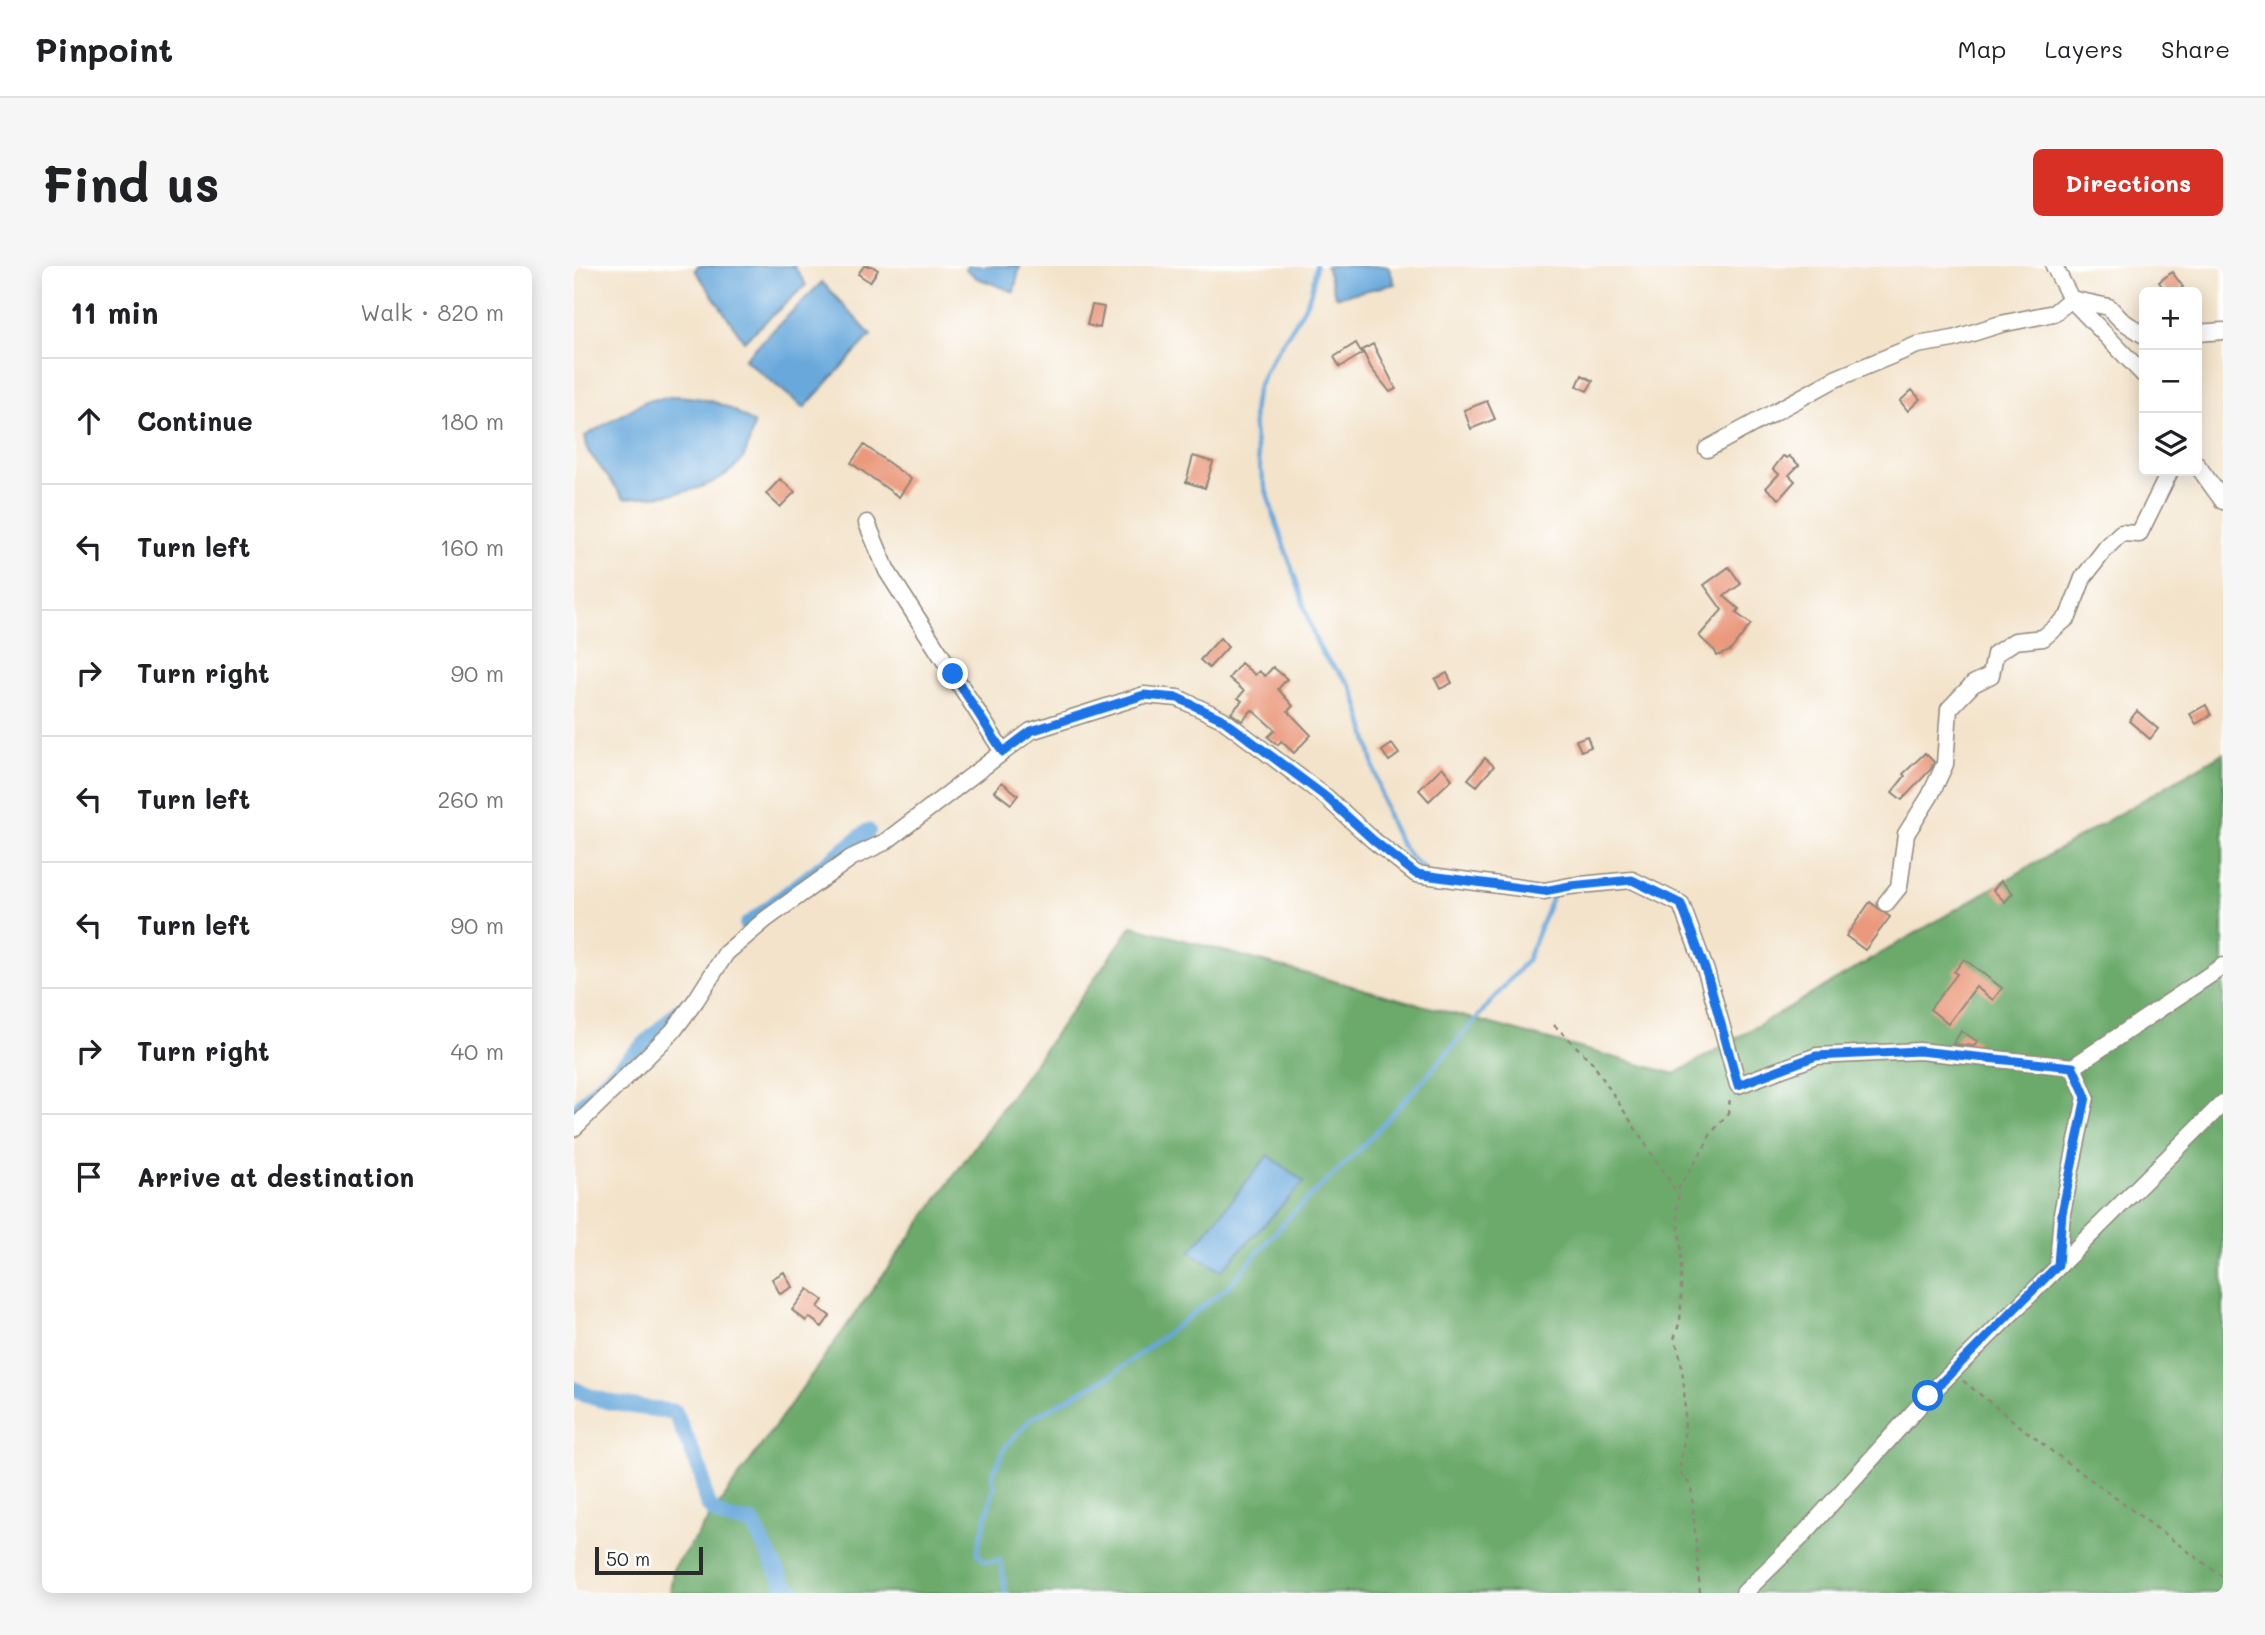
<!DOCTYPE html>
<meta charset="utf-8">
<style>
body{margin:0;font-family:Mali,sans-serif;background:#f6f6f6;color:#202124}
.controls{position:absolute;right:21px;top:21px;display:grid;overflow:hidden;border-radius:10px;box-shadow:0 4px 18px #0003}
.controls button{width:63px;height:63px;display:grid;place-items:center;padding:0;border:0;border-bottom:2px solid #e0e0e0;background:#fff;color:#202124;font:35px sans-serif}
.scale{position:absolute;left:21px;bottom:18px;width:108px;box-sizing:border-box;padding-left:7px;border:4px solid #2b2b2b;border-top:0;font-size:19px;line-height:24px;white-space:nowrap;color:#2b2b2b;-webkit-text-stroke:5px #fff;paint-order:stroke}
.stop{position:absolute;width:21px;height:21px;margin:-16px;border:5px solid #1a73e8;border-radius:50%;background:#fff}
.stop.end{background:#1a73e8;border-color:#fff;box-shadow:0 2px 7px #0008}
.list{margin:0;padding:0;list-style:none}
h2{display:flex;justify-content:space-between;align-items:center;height:91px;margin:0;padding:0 28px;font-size:30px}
h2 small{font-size:23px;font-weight:400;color:#757577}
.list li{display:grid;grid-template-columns:46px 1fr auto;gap:21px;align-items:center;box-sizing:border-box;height:126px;padding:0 28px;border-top:2px solid #e0e0e0}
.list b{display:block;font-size:26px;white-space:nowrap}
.list em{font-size:23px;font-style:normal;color:#757577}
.icon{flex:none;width:38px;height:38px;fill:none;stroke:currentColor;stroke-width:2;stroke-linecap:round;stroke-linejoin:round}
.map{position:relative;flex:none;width:1649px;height:1327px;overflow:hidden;border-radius:10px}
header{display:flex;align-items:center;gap:42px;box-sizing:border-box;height:98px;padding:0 35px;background:#fff;border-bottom:2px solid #e0e0e0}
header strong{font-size:33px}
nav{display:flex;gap:38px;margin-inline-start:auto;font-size:24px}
.intro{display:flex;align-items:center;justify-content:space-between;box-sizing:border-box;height:168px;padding:0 42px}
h1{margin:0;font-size:49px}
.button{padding:18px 32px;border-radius:10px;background:#d93025;color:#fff;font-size:24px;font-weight:700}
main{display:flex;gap:42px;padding:0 42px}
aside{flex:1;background:#fff;border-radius:10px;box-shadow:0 4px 18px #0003}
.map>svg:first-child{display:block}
.forest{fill:#6caa6c;stroke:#4c6a4c;stroke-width:2}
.water{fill:#67a8db;stroke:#496a83;stroke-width:2}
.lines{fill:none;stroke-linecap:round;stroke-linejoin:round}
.stream{stroke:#67a8db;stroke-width:4.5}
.canal{stroke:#67a8db;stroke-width:16}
.building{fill:#ea997c}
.minor-casing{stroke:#8f877a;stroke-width:19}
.path{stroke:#8f877a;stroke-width:2.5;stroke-dasharray:5 5;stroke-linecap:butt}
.minor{stroke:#fff;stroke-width:16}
.route{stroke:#1a73e8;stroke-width:9}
</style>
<header>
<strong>Pinpoint</strong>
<nav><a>Map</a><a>Layers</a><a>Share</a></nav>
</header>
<div class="intro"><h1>Find us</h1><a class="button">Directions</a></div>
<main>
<aside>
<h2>11 min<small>Walk · 820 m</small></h2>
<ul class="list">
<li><svg class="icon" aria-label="ahead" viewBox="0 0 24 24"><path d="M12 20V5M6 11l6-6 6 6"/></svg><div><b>Continue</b></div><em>180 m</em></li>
<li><svg class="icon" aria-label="left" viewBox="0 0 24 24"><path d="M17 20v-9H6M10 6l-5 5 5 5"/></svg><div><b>Turn left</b></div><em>160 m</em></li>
<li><svg class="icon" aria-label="right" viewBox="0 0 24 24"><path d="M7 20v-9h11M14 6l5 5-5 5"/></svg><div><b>Turn right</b></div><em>90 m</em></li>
<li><svg class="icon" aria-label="left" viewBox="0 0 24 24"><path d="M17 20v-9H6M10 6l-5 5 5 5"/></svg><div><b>Turn left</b></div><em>260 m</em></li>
<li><svg class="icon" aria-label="left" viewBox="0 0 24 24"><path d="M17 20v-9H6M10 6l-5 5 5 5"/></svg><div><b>Turn left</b></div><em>90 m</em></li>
<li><svg class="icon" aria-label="right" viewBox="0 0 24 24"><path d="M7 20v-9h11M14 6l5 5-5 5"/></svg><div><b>Turn right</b></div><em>40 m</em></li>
<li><svg class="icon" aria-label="arrive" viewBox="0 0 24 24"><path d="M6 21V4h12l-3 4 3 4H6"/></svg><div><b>Arrive at destination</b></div></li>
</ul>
</aside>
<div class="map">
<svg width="1649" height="1327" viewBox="0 0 1649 1327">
<rect width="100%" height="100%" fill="#fff"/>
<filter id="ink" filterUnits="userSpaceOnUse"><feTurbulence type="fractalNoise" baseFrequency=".0143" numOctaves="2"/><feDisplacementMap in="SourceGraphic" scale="14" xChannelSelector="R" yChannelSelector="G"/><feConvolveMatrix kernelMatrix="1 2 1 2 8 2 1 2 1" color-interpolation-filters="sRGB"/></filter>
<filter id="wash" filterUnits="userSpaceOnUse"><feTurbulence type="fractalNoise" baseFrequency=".00686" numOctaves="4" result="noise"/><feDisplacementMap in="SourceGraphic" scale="28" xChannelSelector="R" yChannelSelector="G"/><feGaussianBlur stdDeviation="1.57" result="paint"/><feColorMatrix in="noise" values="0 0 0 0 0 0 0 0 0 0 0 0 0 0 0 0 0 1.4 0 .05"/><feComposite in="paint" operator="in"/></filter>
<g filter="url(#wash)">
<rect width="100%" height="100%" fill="#f3e3ca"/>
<!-- forest -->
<path class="forest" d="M 1649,487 L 1649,1327 L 96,1327 L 99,1303 L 558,660 L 1101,808 Z"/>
<!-- water -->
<path class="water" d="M 124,0 L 220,0 L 232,19 L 170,75 L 121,4 Z
M 393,0 L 446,0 L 440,26 L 403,12 L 392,3 Z
M 752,0 L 814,0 L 821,18 L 762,31 Z
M 248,16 L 297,69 L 230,142 L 170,93 Z
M 102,130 C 135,132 154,138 180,158 C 177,169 174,187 167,195 C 137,228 92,230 50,232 L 14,185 L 11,170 L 72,135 Z
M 694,889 L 730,916 L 647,1005 L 616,986 Z"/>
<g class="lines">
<!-- stream -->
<path class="stream" d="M 742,0 C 740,10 739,22 735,31 C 721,67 685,97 680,139 C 674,188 709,275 725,323 C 732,344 737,369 749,388 C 757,401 773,410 779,424 C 800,473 803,574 850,602
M 431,1327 L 428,1300 L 425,1294 C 414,1297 408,1296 403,1286 L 420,1221 L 418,1209 L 432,1180 L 458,1152 L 539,1108 L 653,1022 L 714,952 L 787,882 L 852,811 L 953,694 L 978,631"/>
<!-- canal -->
<path class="canal" d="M 173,659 L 294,565
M 0,848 L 18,828 L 108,742
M 0,1123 C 28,1139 69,1141 101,1146 C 109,1166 119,1186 127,1207 C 130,1215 129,1225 132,1234 C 139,1253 160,1255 178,1256 L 211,1320 L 221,1327"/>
</g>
<g id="blocks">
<!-- building -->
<path class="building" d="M 290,0 L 298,0 L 304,4 L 296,16 L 284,8 Z
M 1598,6 L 1609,21 L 1602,26 L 1592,26 L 1585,16 Z
M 518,39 L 530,41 L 526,62 L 513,59 Z
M 782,77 L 788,88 L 766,101 L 760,91 Z
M 799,78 L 822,123 L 816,126 L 797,102 L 788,84 Z
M 1008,109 L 1019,115 L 1013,125 L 1003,120 Z
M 1338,124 L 1346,133 L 1334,145 L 1326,135 Z
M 913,135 L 921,153 L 897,163 L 890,144 Z
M 290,179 L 337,213 L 325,231 L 277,197 Z
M 619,190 L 639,196 L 631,222 L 612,216 Z
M 1209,190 L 1213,192 L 1215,190 L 1225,199 L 1215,209 L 1221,215 L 1205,233 L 1192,222 L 1205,208 L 1199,203 Z
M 206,213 L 221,226 L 206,241 L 192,228 Z
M 1155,301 L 1167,318 L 1150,330 L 1165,343 L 1162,347 L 1177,358 L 1156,385 L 1143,390 L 1141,385 L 1125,370 L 1148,344 L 1130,319 Z
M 646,372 L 654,381 L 635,402 L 626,394 Z
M 667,397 L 681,409 L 685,405 L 691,410 L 699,401 L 713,413 L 704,423 L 719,440 L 714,445 L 737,469 L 720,487 L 707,475 L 704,479 L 694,471 L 701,464 L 678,444 L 668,455 L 657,447 L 668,435 L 664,432 L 670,425 L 655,412 Z
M 873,407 L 878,417 L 866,423 L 861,413 Z
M 1632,439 L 1637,449 L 1622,458 L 1616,448 Z
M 1563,445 L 1584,463 L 1576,473 L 1555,455 Z
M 1013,470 L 1017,481 L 1007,485 L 1002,474 Z
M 818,478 L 825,488 L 815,495 L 808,485 Z
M 1351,487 L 1360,496 L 1357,503 L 1328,534 L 1318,526 L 1331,510 L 1329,508 Z
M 911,492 L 920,500 L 903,520 L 894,513 Z
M 868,501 L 878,513 L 855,535 L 845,524 Z
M 428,516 L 444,529 L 437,538 L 420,525 Z
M 1427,615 L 1439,627 L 1431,636 L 1419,624 Z
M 1296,636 L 1316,651 L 1291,684 L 1272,670 Z
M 1390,693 L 1428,722 L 1419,734 L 1402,721 L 1374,758 L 1356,743 L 1383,708 L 1380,706 Z
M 1387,765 L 1403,775 L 1400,780 L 1379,778 Z
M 210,1006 L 218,1021 L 206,1028 L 198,1013 Z
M 234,1023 L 249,1034 L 244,1041 L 256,1050 L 248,1061 L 235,1051 L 232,1055 L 218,1044 Z"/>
</g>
</g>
<g filter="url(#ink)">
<use href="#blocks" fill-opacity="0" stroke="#8f877a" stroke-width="2"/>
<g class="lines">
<defs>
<path id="minor" d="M 1480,0 L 1497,33 L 1535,41 L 1547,54 L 1570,69
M 1623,67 L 1649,65
M 1133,183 L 1261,113 L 1343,79 L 1379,73 L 1427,58 L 1480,47 L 1497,33 L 1570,109
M 1623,199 L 1649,235
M 293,257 L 313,305 L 429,486 L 457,465 L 570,429 L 604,432 L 648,453 L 752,531 L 799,574 L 842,608 L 970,625 L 996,620 L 1058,614 L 1107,638 L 1133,708 L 1164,819 L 1243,790 L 1345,785 L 1499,801
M 1312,637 L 1325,621 L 1332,568 L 1356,530 L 1371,498 L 1375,443 L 1399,418 L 1417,409 L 1421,388 L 1441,375 L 1469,372 L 1494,351 L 1509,312 L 1532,282 L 1547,267 L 1565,268 L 1596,205
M 0,862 L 99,765 L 122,734 L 152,687 L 192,653 L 277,592 L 311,576 L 429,486
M 1484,999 L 1488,947 L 1512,831 L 1499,801 L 1649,700
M 1170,1327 L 1227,1271 L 1354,1130 L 1649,837"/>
</defs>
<!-- minor casing -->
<use href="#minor" class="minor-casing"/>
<!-- path -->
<path class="path" d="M 980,759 L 1018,796 L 1104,928
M 1389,1115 L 1475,1183 L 1649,1311
M 1126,1327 L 1117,1219 C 1116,1218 1110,1213 1109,1211 C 1104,1201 1107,1190 1109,1180 C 1113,1158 1111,1090 1100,1073 L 1106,1055 L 1107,1038 L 1107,982 L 1103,946 L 1105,921 L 1130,882 L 1136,869 L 1154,847 L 1156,832"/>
<!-- minor -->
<use href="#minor" class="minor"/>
</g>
</g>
<g class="lines" filter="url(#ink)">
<!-- route -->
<path class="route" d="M 379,408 L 429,486 L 457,465 L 570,429 L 604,432 L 648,453 L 752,531 L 799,574 L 842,608 L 970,625 L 996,620 L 1058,614 L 1107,638 L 1133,708 L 1164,819 L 1242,790 L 1345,785 L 1499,801 L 1512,831 L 1488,947 L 1484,999 L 1354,1130"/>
</g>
</svg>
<div class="controls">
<button>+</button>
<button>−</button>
<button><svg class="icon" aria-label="layers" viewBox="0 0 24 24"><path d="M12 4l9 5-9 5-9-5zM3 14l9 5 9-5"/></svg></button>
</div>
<div class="scale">50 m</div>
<div class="stop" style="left:1354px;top:1130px"></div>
<div class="stop end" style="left:379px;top:408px"></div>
</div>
</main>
